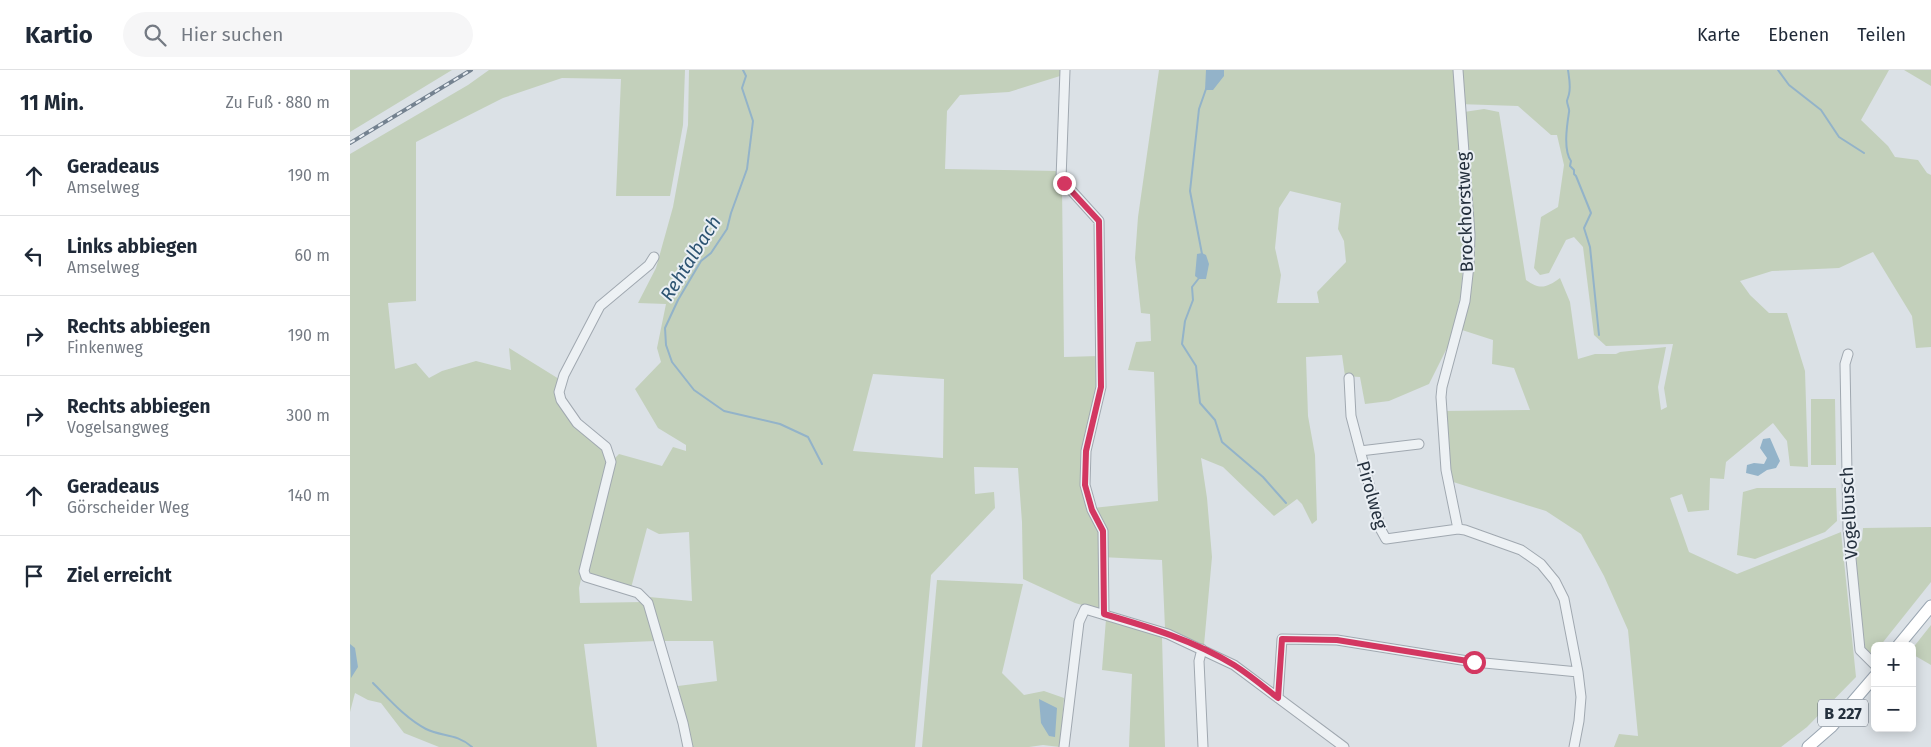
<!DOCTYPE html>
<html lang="de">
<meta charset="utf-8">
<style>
body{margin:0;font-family:"Fira Sans",sans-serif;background:#f6f6f7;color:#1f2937}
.controls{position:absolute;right:15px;bottom:15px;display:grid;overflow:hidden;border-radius:8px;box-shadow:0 2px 12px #0003}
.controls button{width:45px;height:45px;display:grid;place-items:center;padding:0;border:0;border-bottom:1px solid #e0e1e3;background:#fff;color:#1f2937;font:25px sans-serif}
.stop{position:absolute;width:15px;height:15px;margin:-11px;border:4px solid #d33761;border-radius:50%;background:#fff}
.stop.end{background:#d33761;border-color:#fff;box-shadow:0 1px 5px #0008}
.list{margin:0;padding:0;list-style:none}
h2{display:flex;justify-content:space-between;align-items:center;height:65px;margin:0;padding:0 20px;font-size:21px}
h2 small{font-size:16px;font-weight:400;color:#747a83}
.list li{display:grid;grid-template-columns:32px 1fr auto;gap:15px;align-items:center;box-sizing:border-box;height:80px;padding:0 20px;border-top:1px solid #e0e1e3}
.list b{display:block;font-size:19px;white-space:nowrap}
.list p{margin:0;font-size:16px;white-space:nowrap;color:#747a83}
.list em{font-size:16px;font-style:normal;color:#747a83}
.icon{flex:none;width:28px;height:28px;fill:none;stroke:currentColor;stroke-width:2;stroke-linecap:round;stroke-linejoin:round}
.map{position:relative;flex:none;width:1581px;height:677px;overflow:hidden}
header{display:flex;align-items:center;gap:30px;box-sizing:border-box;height:70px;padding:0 25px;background:#fff;border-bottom:1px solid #e0e1e3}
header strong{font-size:24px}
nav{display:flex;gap:28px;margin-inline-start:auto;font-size:18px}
.search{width:350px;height:45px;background:#f6f6f7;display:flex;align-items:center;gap:12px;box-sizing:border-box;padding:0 18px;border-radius:28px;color:#747a83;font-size:19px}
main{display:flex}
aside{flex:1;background:#fff}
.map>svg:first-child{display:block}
.green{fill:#c3d0bb;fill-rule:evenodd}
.water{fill:#93b3c9}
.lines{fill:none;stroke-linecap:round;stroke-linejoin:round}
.stream{stroke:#93b3c9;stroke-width:2}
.minor-casing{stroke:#a0a8b0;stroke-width:11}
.major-casing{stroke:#9aa6b2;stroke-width:13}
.minor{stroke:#edf1f4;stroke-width:9}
.major{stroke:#fff;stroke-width:11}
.rail-casing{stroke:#748290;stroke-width:4}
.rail{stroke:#eaeff4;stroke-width:2;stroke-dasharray:5.5;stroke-linecap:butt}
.route{stroke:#d33761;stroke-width:6}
.labels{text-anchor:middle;stroke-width:4;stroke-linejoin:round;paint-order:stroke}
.shield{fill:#eaeff4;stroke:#5f6974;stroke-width:1}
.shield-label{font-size:16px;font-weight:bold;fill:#24303d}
.street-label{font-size:18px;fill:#24303d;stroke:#eaeff4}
.water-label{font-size:19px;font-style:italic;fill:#2d5472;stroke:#eaeff4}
</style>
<header>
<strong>Kartio</strong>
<div class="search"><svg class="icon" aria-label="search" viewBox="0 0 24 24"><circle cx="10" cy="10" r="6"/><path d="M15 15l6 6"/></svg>Hier suchen</div>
<nav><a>Karte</a><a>Ebenen</a><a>Teilen</a></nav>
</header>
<main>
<aside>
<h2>11 Min.<small>Zu Fuß · 880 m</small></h2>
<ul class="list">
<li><svg class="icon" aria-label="ahead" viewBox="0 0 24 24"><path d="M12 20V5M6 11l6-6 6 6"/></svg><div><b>Geradeaus</b><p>Amselweg</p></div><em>190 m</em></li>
<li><svg class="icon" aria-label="left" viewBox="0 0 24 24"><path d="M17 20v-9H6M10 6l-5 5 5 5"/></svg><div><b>Links abbiegen</b><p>Amselweg</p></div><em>60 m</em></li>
<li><svg class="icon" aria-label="right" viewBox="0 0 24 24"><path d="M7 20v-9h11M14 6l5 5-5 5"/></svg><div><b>Rechts abbiegen</b><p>Finkenweg</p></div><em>190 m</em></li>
<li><svg class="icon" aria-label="right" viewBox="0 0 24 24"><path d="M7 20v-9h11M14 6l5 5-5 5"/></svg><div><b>Rechts abbiegen</b><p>Vogelsangweg</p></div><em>300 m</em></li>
<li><svg class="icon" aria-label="ahead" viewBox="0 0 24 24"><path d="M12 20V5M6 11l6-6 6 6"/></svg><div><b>Geradeaus</b><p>Görscheider Weg</p></div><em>140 m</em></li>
<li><svg class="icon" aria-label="arrive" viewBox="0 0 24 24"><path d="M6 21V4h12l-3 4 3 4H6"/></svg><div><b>Ziel erreicht</b></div></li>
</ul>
</aside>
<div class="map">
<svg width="1581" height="677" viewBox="0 0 1581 677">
<rect width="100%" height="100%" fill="#dbe1e6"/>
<!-- green -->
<path class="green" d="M 0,0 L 102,0 L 0,62 Z
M 139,0 L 335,0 L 333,55 L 320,126 L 266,126 L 271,9 L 212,8 L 153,28 L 66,72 L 66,231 L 38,233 L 45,299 L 66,293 L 79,308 L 92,301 L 126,291 L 161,300 L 159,278 L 209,309 L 208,326 L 256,379 L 257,397 L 229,518 L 230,533 L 294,532 L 305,571 L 234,574 L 247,677 L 89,677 L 54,663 L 31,633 L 18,630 L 5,623 L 0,642 L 0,84 L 118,15 Z
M 339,0 L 710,0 L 710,6 L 659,22 L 610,25 L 597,41 L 595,99 L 708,101 L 712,116 L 714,287 L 749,286 L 749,316 L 733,379 L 743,438 L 808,431 L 804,302 L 778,300 L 786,272 L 801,271 L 800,244 L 791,243 L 785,188 L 788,147 L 809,0 L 1539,0 L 1511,50 L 1538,76 L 1545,87 L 1568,90 L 1577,103 L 1581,105 L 1581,277 L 1566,278 L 1562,246 L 1523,182 L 1489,198 L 1422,201 L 1390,211 L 1400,225 L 1419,243 L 1437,243 L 1455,301 L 1458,397 L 1440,396 L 1437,371 L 1423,353 L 1376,392 L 1374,409 L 1360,408 L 1359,440 L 1338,442 L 1332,424 L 1320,428 L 1339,482 L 1387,504 L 1491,462 L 1506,607 L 1457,657 L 1431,677 L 1264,677 L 1269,664 L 1288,666 L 1278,560 L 1254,506 L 1231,464 L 1196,441 L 1100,411 L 1093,341 L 1180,340 L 1164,298 L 1142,294 L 1143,270 L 1112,260 L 1121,222 L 1124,178 L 1114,42 L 1134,39 L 1149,42 L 1176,210 C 1190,220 1196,218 1210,208 L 1220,232 L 1228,289 L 1245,284 L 1266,284 L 1270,282 L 1316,277 L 1308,317 L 1311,340 L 1317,337 L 1314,318 L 1323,274 L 1256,276 L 1244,265 L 1233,177 L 1224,167 L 1216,170 L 1199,203 L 1190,205 L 1184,198 L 1191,147 L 1208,137 L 1214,95 L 1207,65 L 1201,65 L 1168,36 L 1108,34 L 1115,167 L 1111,224 L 1100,272 L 1079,314 L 1039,331 L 1015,334 L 1010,307 L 995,306 L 992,285 L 956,287 L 958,346 L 965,385 L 967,450 L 962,454 L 952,434 L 947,429 L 924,446 L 873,397 L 851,388 L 857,428 L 862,487 L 854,575 L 815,558 L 812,490 L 751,487 L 753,541 L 725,533 L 673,509 L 672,452 L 668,398 L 624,397 L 625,424 L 644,422 L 645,438 L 581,505 L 565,677 L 342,677 L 328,616 L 367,611 L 363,571 L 314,571 L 299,527 L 342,531 L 339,462 L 309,464 L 297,458 L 281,518 L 240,505 L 238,499 L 263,390 L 269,384 L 312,396 L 323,377 L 336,381 L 336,375 L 308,358 L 285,319 L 311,292 L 307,278 L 316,234 L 288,233 L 306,198 L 323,137 L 338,55 ZM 940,121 L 991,133 L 988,159 L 994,171 L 996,192 L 967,222 L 969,233 L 927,233 L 931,205 L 925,178 L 929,138 ZM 523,304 L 594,309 L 593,388 L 503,381 Z
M 1554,0 L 1581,0 L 1581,16 Z
M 1461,329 L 1485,329 L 1486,395 L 1461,395 Z
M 1407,418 L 1486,418 L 1487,451 L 1475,462 L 1405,489 L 1387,485 L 1393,422 Z
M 1581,457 L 1581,512 L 1530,576 L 1525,576 L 1523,584 L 1514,579 L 1505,477 L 1512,470 L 1513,458 Z
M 587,510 L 673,514 L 652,603 L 674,625 L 694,621 L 714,628 L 710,677 L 693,675 L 679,677 L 572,677 Z
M 756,549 L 810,565 L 812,567 L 815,677 L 779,677 L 782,604 L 752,600 Z
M 1581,555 L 1581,595 L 1562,584 L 1562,579 Z"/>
<!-- water -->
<path class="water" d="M 856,0 L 874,0 L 874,6 L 863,20 L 855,20 Z
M 852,183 L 856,185 L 859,194 L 856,209 L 849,209 L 845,206 L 847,184 Z
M 1420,368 L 1430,391 L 1426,398 L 1417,400 L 1408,406 L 1396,403 L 1397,395 L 1404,393 L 1414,394 L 1417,388 L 1410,378 L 1413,369 Z
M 0,574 L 5,578 L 8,597 L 1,608 Z
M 689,629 L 707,638 L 705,667 L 699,666 L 691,653 Z"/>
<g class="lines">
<!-- stream -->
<path class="stream" d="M 393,0 L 396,6 L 392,18 L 403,51 L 397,99 L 381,143 L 377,159 L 361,183 L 351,191 L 328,230 L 315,258 L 316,275 L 322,292 L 344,320 L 374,341 L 430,354 L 458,367 L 472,394
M 1218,0 C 1219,7 1221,16 1219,24 C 1219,25 1217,30 1217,31 C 1217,35 1220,39 1219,42 C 1217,55 1213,80 1221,91 L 1220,96 L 1224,100 L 1224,104 L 1226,106 L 1241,143 L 1234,158 L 1240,177 L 1249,265
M 1428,0 L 1439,15 L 1471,40 L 1489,67 L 1514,83
M 852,184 L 840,121 L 849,39 L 856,19
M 849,208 L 842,217 L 843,230 L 835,251 L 832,274 L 846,296 L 850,333 L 865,350 L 872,372 L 913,407 L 936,433
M 23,613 C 39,629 55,648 76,659 C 92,667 106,663 122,677"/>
<defs>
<path id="minor" d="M 715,0 L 711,109 L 749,151 L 751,317 L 736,381 L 735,415 L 742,440 L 753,461 L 754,544
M 304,187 L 299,195 L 250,236 L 214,305 L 209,322 L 211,330 L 227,353 L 256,377 L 261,392 L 234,501 L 236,507 L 288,523 L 298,533 L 333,653 L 338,677
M 1498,284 L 1495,294 L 1498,458 L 1510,580 L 1525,595
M 999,308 L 1001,346 L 1031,460 L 1036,469 L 1108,459 L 1115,460 L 1171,480 L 1191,494 L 1205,511 L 1214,529 L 1228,602 L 1231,627 L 1229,651 L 1224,677
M 1010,381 L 1069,374
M 1108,459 L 1096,400 L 1091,327 L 1092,317 L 1115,231 L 1119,195 L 1120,165 L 1108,0
M 852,579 L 849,591 L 853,677
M 928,628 L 932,569 L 987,570 L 1124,592 L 1228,602
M 714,677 L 729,552 L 735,539 L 818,564 L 884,595 L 994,677"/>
<path id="major" d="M 1548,576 L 1581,536
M 1458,677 L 1482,656 L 1525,606"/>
</defs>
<!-- minor casing -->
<use href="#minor" class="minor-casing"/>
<!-- major casing -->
<use href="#major" class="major-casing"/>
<!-- minor -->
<use href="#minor" class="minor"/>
<!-- major -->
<use href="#major" class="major"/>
<defs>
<path id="rail" d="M 0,73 L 121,0"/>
</defs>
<!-- rail casing -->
<use href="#rail" class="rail-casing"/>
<!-- rail -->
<use href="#rail" class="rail"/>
</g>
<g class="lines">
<!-- route -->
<path class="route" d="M 714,113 L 749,151 L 751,317 L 736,381 L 735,415 L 742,440 L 753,461 L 754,544 C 799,557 845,571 884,595 C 900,605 914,617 928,628 L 932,569 L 987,570 L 1124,592"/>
</g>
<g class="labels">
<!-- shield labels -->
<rect class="shield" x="1468" y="629.5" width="50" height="27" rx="4"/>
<g class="shield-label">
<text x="1493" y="649">B 227</text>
</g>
<!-- street labels -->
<g class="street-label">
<text transform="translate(1115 142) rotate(-92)" y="6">Brockhorstweg</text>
<text transform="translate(1022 425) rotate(74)" y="6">Pirolweg</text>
<text transform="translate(1499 443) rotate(-93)" y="6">Vogelbusch</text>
</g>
<!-- water labels -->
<g class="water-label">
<text transform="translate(340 188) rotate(-58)" y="7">Rehtalbach</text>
</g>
</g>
</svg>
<div class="controls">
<button>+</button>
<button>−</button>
</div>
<div class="stop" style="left:1124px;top:592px"></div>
<div class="stop end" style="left:714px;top:113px"></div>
</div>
</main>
